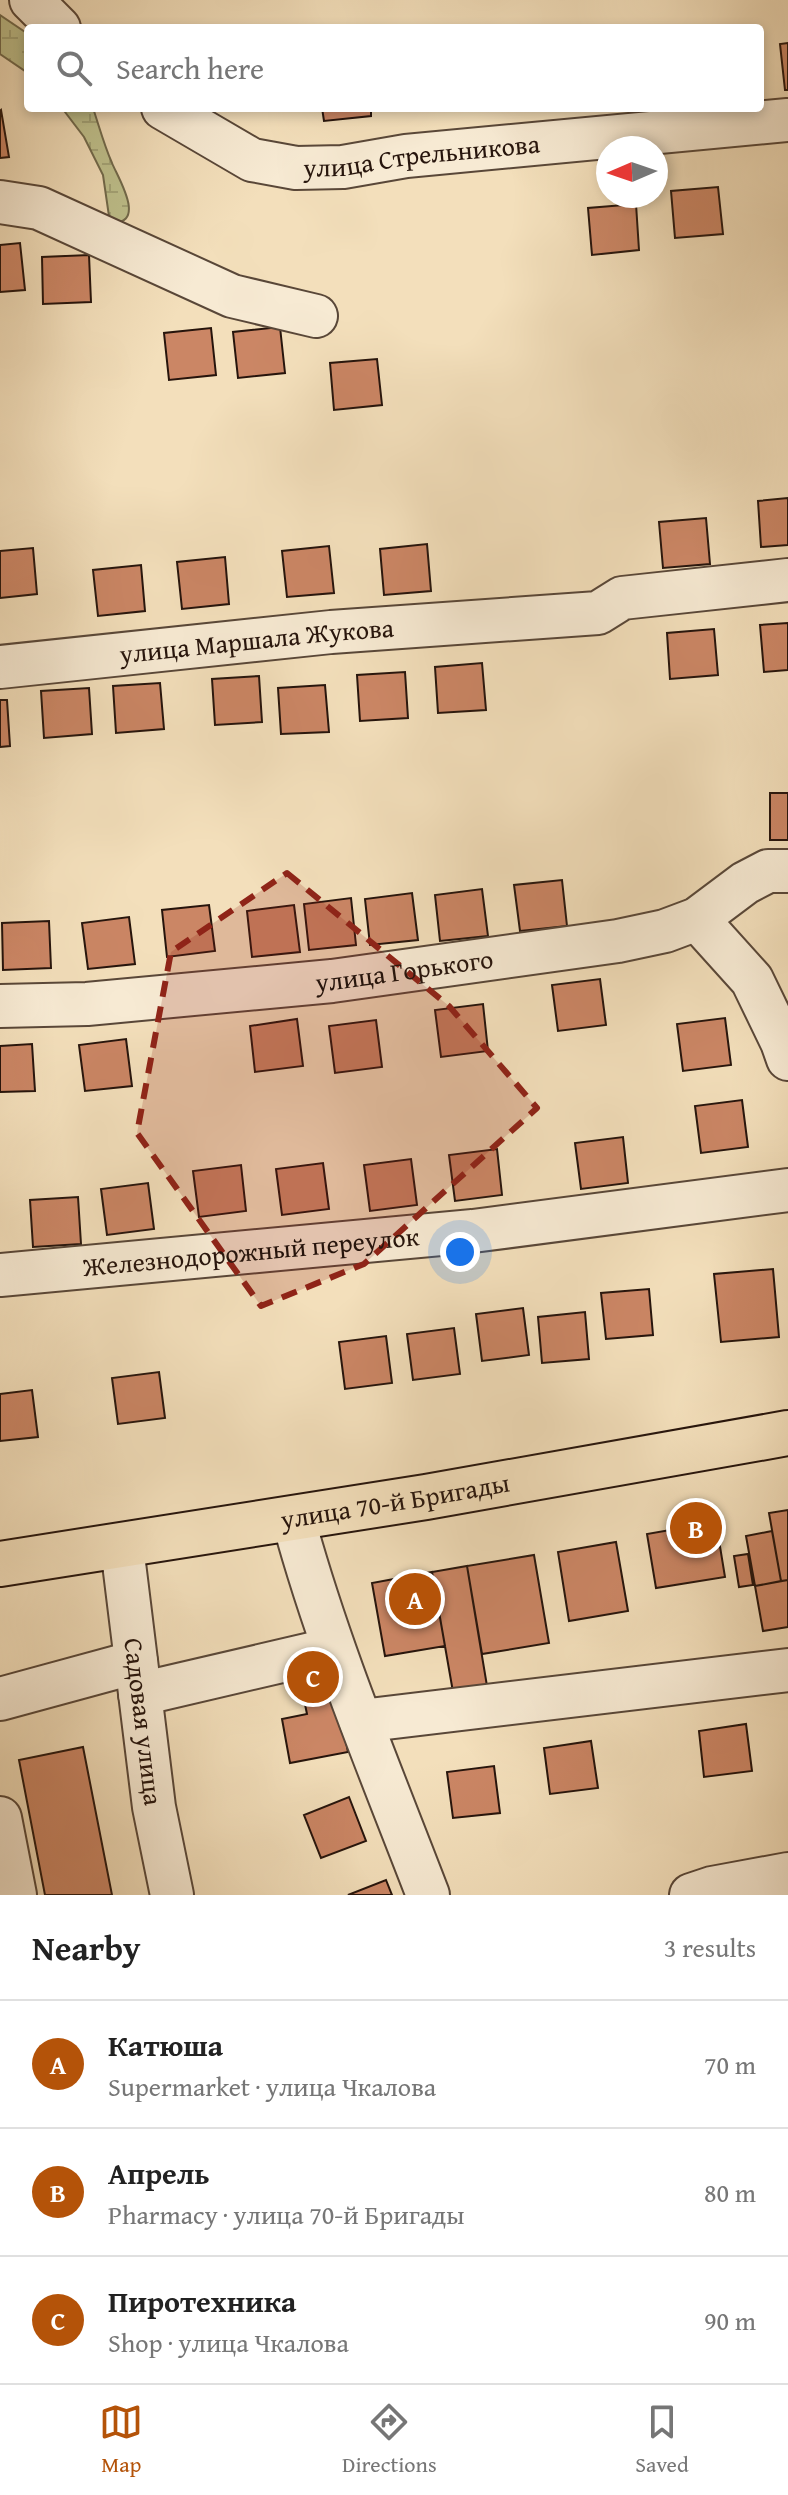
<!DOCTYPE html>
<meta charset="utf-8">
<style>
body{margin:0;font-family:"Gentium Book Plus",serif;background:#f6f6f6;color:#222}
.compass{position:absolute;left:596px;top:136px;width:72px;height:72px;border-radius:50%;background:#fff;box-shadow:0 4px 12px #0003;rotate:268deg}
.you{position:absolute;left:460px;top:1252px;width:28px;height:28px;margin:-20px;border:6px solid #fff;border-radius:50%;background:#1a73e8;box-shadow:0 0 0 12px #1a73e833}
.badge{display:grid;place-items:center;width:52px;height:52px;border-radius:50%;background:#b45309;color:#fff;font-size:26px;font-weight:700}
.pin{position:absolute;translate:-50% -50%;border:4px solid #fff;box-shadow:0 2px 8px #0006}
.list{margin:0;padding:0;list-style:none}
h2{display:flex;justify-content:space-between;align-items:center;height:104px;margin:0;padding:0 32px;font-size:34px}
h2 small{font-size:26px;font-weight:400;color:#767676}
.list li{display:grid;grid-template-columns:52px 1fr auto;gap:24px;align-items:center;box-sizing:border-box;height:128px;padding:0 32px;border-top:2px solid #e0e0e0}
.list b{display:block;font-size:30px;white-space:nowrap}
.list p{margin:0;font-size:26px;white-space:nowrap;color:#767676}
.list em{font-size:26px;font-style:normal;color:#767676}
.icon{flex:none;width:44px;height:44px;fill:none;stroke:currentColor;stroke-width:2;stroke-linecap:round;stroke-linejoin:round}
.map{position:relative;flex:none;width:788px;height:1895px;overflow:hidden}
.search{position:absolute;background:#fff;box-shadow:0 4px 12px #0003;left:24px;right:24px;top:24px;height:88px;display:flex;align-items:center;gap:20px;box-sizing:border-box;padding:0 28px;border-radius:8px;color:#767676;font-size:30px}
.sheet{height:488px;background:#fff}
nav{display:flex;justify-content:space-around;align-items:center;box-sizing:border-box;height:112px;border-top:2px solid #e0e0e0;background:#fff;font-size:22px;color:#767676}
nav a{display:grid;justify-items:center;gap:4px}
nav .on{color:#b45309}
.map>svg:first-child{display:block}
.wetland{fill:url(#wetland-marsh);stroke:#726a4c;stroke-width:2}
.building{fill:#cb8665;stroke:#26140c;stroke-width:2}
.lines{fill:none;stroke-linecap:round;stroke-linejoin:round}
.minor-casing{stroke:#594738;stroke-width:46}
.major-casing{stroke:#26140c;stroke-width:48}
.minor{stroke:#f7ead3;stroke-width:42}
.major{stroke:#f3dfbb;stroke-width:44}
.marked{fill:#8f2418;fill-opacity:0.2;stroke:#8f2418;stroke-width:6;stroke-dasharray:16 10;stroke-linejoin:round}
.labels{text-anchor:middle;stroke-width:6;stroke-linejoin:round;paint-order:stroke}
.street-label{font-size:26px;fill:#26140c;stroke:#f7ead3}
</style>
<div class="map">
<svg width="788" height="1895" viewBox="0 0 788 1895">
<defs>
<pattern id="wetland-marsh" width="20" height="14" patternUnits="userSpaceOnUse" patternTransform="scale(2)"><rect width="20" height="14" fill="#bfc18d"/><path d="M1 5h8M5 5V1M11 12h8M15 12V8" fill="none" stroke="#a4a578"/></pattern>
</defs>
<rect width="100%" height="100%" fill="#f3dfbb"/>
<filter id="stains"><feTurbulence type="fractalNoise" baseFrequency=".0025" numOctaves="4"/><feColorMatrix values="0 0 0 0 .2 0 0 0 0 .09 0 0 0 0 .02 0 0 0 .5 -.17"/></filter>
<radialGradient id="worn" r=".72"><stop offset=".6" stop-color="#630" stop-opacity="0"/><stop offset="1" stop-color="#630" stop-opacity=".3"/></radialGradient>
<!-- wetland -->
<path class="wetland" d="M 0,15 L 28,34 L 28,73 L 0,54 Z
M 62,108 L 93,108 C 99,126 104,145 112,163 C 118,178 148,225 110,223 L 103,175 L 84,137 Z"/>
<!-- building -->
<path class="building" d="M 788,43 L 788,90 L 785,90 L 780,44 Z
M 322,108 L 371,108 L 371,116 L 324,121 Z
M 1,110 L 9,157 L 0,158 L 0,111 Z
M 718,187 L 723,234 L 675,238 L 671,191 Z
M 636,204 L 639,250 L 592,255 L 588,208 Z
M 20,243 L 25,290 L 0,292 L 0,245 Z
M 89,255 L 91,302 L 43,304 L 42,257 Z
M 280,327 L 285,373 L 238,378 L 233,332 Z
M 211,328 L 216,375 L 169,380 L 164,333 Z
M 377,359 L 382,405 L 334,410 L 330,363 Z
M 788,498 L 788,545 L 761,547 L 758,501 Z
M 706,518 L 710,564 L 663,568 L 659,522 Z
M 427,544 L 431,591 L 384,595 L 380,549 Z
M 329,546 L 334,593 L 287,597 L 282,551 Z
M 33,548 L 37,594 L 0,598 L 0,551 Z
M 225,557 L 229,604 L 182,609 L 177,562 Z
M 141,565 L 145,611 L 98,616 L 93,570 Z
M 788,623 L 788,670 L 764,672 L 760,625 Z
M 714,629 L 718,675 L 670,679 L 667,633 Z
M 482,663 L 486,710 L 438,713 L 435,667 Z
M 405,672 L 408,718 L 360,721 L 357,675 Z
M 259,676 L 262,722 L 215,725 L 212,679 Z
M 160,683 L 164,729 L 116,733 L 113,686 Z
M 325,685 L 329,732 L 281,734 L 278,688 Z
M 89,688 L 92,734 L 44,738 L 41,691 Z
M 0,700 L 7,700 L 10,746 L 0,747 Z
M 770,793 L 788,793 L 788,840 L 770,840 Z
M 562,880 L 567,926 L 520,931 L 514,885 Z
M 482,889 L 488,936 L 440,941 L 435,895 Z
M 412,893 L 418,940 L 370,945 L 365,899 Z
M 351,898 L 356,945 L 309,950 L 304,904 Z
M 209,905 L 215,951 L 167,957 L 162,910 Z
M 294,905 L 300,952 L 252,957 L 247,911 Z
M 129,917 L 135,964 L 88,969 L 82,923 Z
M 49,921 L 51,968 L 3,970 L 2,923 Z
M 600,979 L 606,1025 L 558,1031 L 552,985 Z
M 483,1004 L 488,1051 L 441,1057 L 435,1010 Z
M 725,1018 L 731,1065 L 683,1071 L 677,1024 Z
M 297,1019 L 303,1066 L 255,1072 L 250,1026 Z
M 376,1020 L 382,1067 L 335,1073 L 329,1026 Z
M 126,1039 L 132,1086 L 85,1091 L 79,1045 Z
M 32,1044 L 35,1091 L 0,1092 L 0,1046 Z
M 742,1100 L 748,1147 L 701,1153 L 695,1106 Z
M 623,1137 L 628,1183 L 581,1189 L 575,1143 Z
M 497,1149 L 502,1195 L 455,1201 L 449,1155 Z
M 411,1159 L 417,1205 L 370,1211 L 364,1165 Z
M 323,1163 L 329,1209 L 282,1215 L 276,1169 Z
M 241,1165 L 246,1211 L 199,1217 L 193,1171 Z
M 148,1183 L 154,1229 L 107,1235 L 101,1189 Z
M 78,1197 L 81,1244 L 33,1247 L 30,1200 Z
M 773,1269 L 779,1337 L 721,1342 L 714,1274 Z
M 649,1289 L 653,1335 L 606,1339 L 601,1293 Z
M 523,1308 L 529,1355 L 482,1361 L 476,1314 Z
M 585,1312 L 589,1359 L 542,1363 L 538,1317 Z
M 454,1328 L 460,1374 L 413,1380 L 407,1334 Z
M 386,1336 L 392,1383 L 345,1389 L 339,1342 Z
M 159,1372 L 165,1418 L 118,1424 L 112,1378 Z
M 32,1390 L 38,1437 L 0,1441 L 0,1394 Z
M 788,1510 L 788,1580 L 781,1581 L 769,1513 Z
M 716,1522 L 725,1577 L 656,1588 L 647,1534 Z
M 772,1531 L 781,1581 L 755,1586 L 746,1536 Z
M 616,1542 L 628,1611 L 569,1621 L 558,1552 Z
M 748,1554 L 753,1585 L 739,1587 L 734,1556 Z
M 534,1555 L 549,1643 L 482,1654 L 467,1566 Z
M 467,1566 L 487,1686 L 453,1692 L 432,1572 Z
M 432,1572 L 445,1646 L 385,1656 L 372,1583 Z
M 788,1580 L 788,1627 L 763,1631 L 755,1586 Z
M 333,1674 L 348,1752 L 290,1763 L 282,1719 L 307,1714 L 300,1680 Z
M 746,1724 L 752,1771 L 704,1777 L 699,1731 Z
M 591,1741 L 598,1788 L 550,1794 L 544,1748 Z
M 83,1747 L 112,1895 L 45,1895 L 19,1760 Z
M 494,1766 L 500,1813 L 453,1818 L 447,1772 Z
M 349,1797 L 366,1841 L 321,1858 L 304,1815 Z
M 386,1880 L 392,1895 L 348,1895 Z"/>
<g class="lines">
<defs>
<g id="minor">
<path d="M 31,0 L 59,28"/>
<path id="s1" d="M 163,108 L 252,160 L 296,168 L 343,167 L 406,156 L 788,120"/>
<path d="M 0,202 L 39,208 L 232,296 L 316,316"/>
<path id="s2" d="M 0,667 L 331,632 L 598,613 L 622,598 L 788,580"/>
<path d="M 697,919 L 752,980 L 782,1042 L 788,1059"/>
<path id="s3" d="M 0,1006 L 87,1004 L 332,981 L 618,941 L 665,931 L 697,919 L 745,883 L 768,871 L 788,871"/>
<path id="s4" d="M 0,1275 L 473,1231 L 788,1190"/>
<path d="M 293,1518 C 328,1647 380,1770 428,1895"/>
<path id="s5" d="M 122,1547 L 154,1807 L 172,1895"/>
<path d="M 140,1694 L 333,1649"/>
<path d="M 0,1699 L 136,1662"/>
<path d="M 361,1721 L 788,1670"/>
<path d="M 0,1818 L 15,1895"/>
<path d="M 691,1895 L 712,1888 L 788,1874"/>
</g>
<g id="major">
<path id="s6" d="M 0,1564 L 426,1497 L 788,1433"/>
</g>
</defs>
<!-- minor casing -->
<use href="#minor" class="minor-casing"/>
<!-- major casing -->
<use href="#major" class="major-casing"/>
<!-- minor -->
<use href="#minor" class="minor"/>
<!-- major -->
<use href="#major" class="major"/>
</g>
<!-- marked area -->
<path class="marked" d="M 287,873 L 449,1006 L 537,1108 L 364,1264 L 261,1306 L 137,1133 L 171,952 Z"/>
<g class="labels">
<!-- street labels -->
<g class="street-label">
<text dy="9" stroke="none"><textPath href="#s1" startOffset="274">улица Стрельникова</textPath></text>
<text dy="9" stroke="none"><textPath href="#s2" startOffset="258">улица Маршала Жукова</textPath></text>
<text dy="9" stroke="none"><textPath href="#s3" startOffset="406">улица Горького</textPath></text>
<text dy="9" stroke="none"><textPath href="#s4" startOffset="252">Железнодорожный переулок</textPath></text>
<text dy="9" stroke="none"><textPath href="#s6" startOffset="400">улица 70-й Бригады</textPath></text>
<text dy="9" stroke="none"><textPath href="#s5" startOffset="176">Садовая улица</textPath></text>
</g>
</g>
<rect width="100%" height="100%" filter="url(#stains)"/>
<rect width="100%" height="100%" fill="url(#worn)"/>
</svg>
<svg class="compass" viewBox="-18 -18 36 36"><path d="M0-13l5 13h-10z" fill="#e53935"/><path d="M0 13l5-13h-10z" fill="#767676"/></svg>
<div class="you"></div>
<div class="pin badge" style="left:415px;top:1599px">A</div>
<div class="pin badge" style="left:696px;top:1528px">B</div>
<div class="pin badge" style="left:313px;top:1677px">C</div>
<div class="search"><svg class="icon" aria-label="search" viewBox="0 0 24 24"><circle cx="10" cy="10" r="6"/><path d="M15 15l6 6"/></svg>Search here</div>
</div>
<section class="sheet">
<h2>Nearby<small>3 results</small></h2>
<ul class="list">
<li><span class="badge">A</span><div><b>Катюша</b><p>Supermarket · улица Чкалова</p></div><em>70 m</em></li>
<li><span class="badge">B</span><div><b>Апрель</b><p>Pharmacy · улица 70-й Бригады</p></div><em>80 m</em></li>
<li><span class="badge">C</span><div><b>Пиротехника</b><p>Shop · улица Чкалова</p></div><em>90 m</em></li>
</ul>
</section>
<nav>
<a class="on"><svg class="icon" aria-label="map" viewBox="0 0 24 24"><path d="M3 6l6-2 6 2 6-2v14l-6 2-6-2-6 2zM9 4v14M15 6v14"/></svg>Map</a>
<a><svg class="icon" aria-label="directions" viewBox="0 0 24 24"><path d="M12 3l9 9-9 9-9-9zM9 14v-3h6M13 9l2 2-2 2"/></svg>Directions</a>
<a><svg class="icon" aria-label="saved" viewBox="0 0 24 24"><path d="M7 4h10v16l-5-4-5 4z"/></svg>Saved</a>
</nav>
